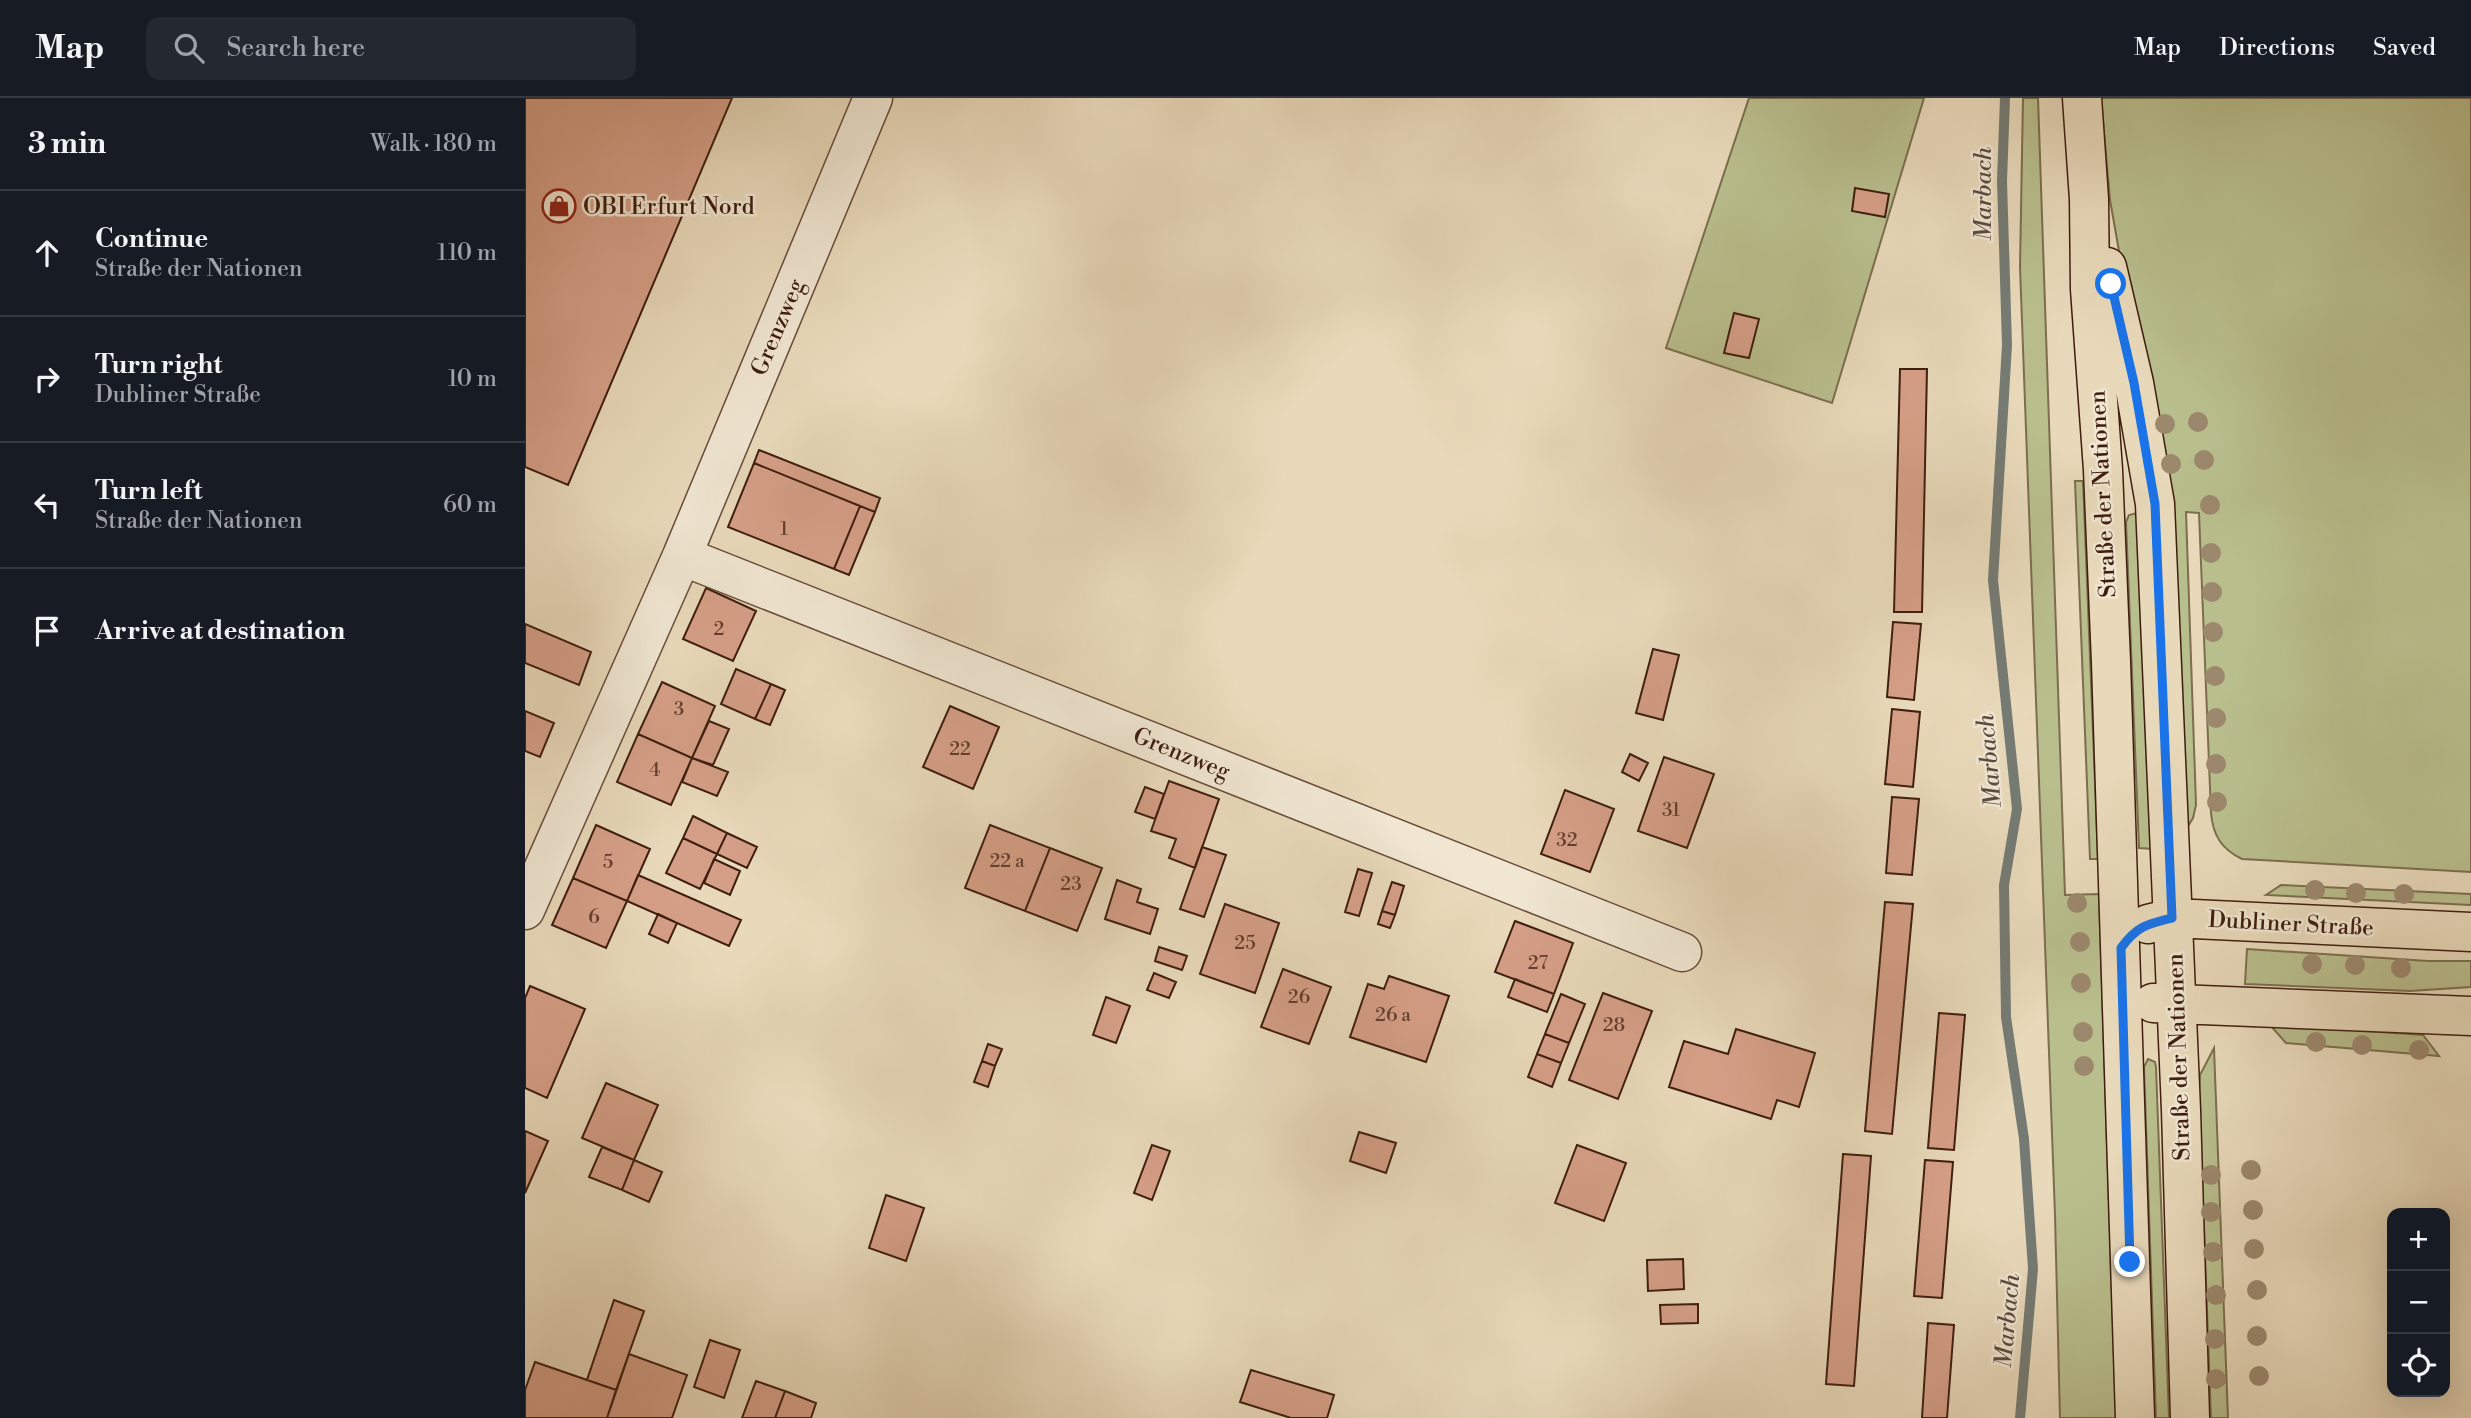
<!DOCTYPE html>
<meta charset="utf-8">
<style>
body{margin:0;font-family:"Libre Bodoni",serif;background:#242831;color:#f1f3f6}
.controls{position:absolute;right:21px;bottom:21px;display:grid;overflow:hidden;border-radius:14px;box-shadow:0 7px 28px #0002}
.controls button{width:63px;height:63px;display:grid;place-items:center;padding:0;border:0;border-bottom:2px solid #363941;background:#171b24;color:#f1f3f6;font:35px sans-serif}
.stop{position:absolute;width:21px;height:21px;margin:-16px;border:5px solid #1a73e8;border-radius:50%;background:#fff}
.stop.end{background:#1a73e8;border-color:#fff;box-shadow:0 2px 7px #0008}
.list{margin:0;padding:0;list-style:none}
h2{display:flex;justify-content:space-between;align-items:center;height:91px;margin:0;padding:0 28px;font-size:30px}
h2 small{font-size:23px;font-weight:400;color:#9ea1a6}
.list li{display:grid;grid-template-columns:46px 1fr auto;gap:21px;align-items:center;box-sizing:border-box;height:126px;padding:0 28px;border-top:2px solid #363941}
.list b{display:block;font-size:26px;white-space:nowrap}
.list p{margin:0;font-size:23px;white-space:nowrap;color:#9ea1a6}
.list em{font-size:23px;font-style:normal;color:#9ea1a6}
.icon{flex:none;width:38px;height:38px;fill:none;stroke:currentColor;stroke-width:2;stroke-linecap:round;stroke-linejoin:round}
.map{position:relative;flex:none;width:1946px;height:1320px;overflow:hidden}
header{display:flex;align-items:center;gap:42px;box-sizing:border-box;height:98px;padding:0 35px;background:#171b24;border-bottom:2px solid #363941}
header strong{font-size:33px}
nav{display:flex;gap:38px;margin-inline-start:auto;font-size:24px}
.search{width:490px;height:63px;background:#242831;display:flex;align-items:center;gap:18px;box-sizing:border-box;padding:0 24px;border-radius:14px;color:#9ea1a6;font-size:26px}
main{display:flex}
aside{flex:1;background:#171b24}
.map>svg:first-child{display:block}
.green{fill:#b9be8d;stroke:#7c6e4e;stroke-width:2}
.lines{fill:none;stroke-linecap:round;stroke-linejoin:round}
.stream{stroke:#757b74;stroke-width:10}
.building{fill:#d59f87;stroke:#3f1e0f;stroke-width:2}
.minor-casing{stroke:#694d3a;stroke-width:41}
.major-casing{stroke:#3f1e0f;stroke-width:41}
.minor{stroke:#f0e6d2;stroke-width:38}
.major{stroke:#e8d9ba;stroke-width:38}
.tree{fill:#9c886d}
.route{stroke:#1a73e8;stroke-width:9}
.labels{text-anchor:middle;stroke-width:5;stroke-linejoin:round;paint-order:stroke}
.number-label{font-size:19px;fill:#643e2d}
.poi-label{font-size:23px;fill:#3f1e0f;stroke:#f0e6d2;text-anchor:start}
.street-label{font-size:23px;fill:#3f1e0f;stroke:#f0e6d2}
.water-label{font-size:24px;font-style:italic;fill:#5a4c41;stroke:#f0e6d2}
</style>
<header>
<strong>Map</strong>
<div class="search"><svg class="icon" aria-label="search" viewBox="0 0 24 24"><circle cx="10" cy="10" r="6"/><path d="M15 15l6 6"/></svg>Search here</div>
<nav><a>Map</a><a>Directions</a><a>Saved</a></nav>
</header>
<main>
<aside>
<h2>3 min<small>Walk · 180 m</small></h2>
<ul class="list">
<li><svg class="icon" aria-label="ahead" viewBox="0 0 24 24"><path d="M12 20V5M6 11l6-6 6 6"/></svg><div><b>Continue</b><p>Straße der Nationen</p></div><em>110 m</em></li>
<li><svg class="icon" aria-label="right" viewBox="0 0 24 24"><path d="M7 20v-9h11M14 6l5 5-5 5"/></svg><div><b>Turn right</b><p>Dubliner Straße</p></div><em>10 m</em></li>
<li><svg class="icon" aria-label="left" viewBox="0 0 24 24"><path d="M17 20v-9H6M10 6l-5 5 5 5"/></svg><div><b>Turn left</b><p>Straße der Nationen</p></div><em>60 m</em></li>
<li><svg class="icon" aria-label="arrive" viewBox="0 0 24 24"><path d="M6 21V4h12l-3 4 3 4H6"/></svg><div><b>Arrive at destination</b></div></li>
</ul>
</aside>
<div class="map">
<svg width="1946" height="1320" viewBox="0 0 1946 1320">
<rect width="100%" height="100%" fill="#e8d9ba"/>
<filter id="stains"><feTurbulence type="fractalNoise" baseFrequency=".00286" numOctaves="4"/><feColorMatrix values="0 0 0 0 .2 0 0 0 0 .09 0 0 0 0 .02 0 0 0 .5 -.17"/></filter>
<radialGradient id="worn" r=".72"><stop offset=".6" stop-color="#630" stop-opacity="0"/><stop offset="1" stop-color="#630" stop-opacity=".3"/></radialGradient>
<!-- green -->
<path class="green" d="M 1224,0 L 1399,0 L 1307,305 L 1141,250 Z
M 1498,0 L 1513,0 L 1540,797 L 1574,796 L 1591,1320 L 1535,1320 L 1530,1117 L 1495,169 Z
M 1576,0 L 1946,0 L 1946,774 L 1717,761 C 1696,751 1688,737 1686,715 L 1674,415 L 1661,414 L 1671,707 L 1668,720 L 1660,733 L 1600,187 L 1585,102 Z
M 1550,383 L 1558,383 L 1573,761 L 1565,761 Z
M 1612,415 L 1628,751 L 1614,750 L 1601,424 L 1604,417 Z
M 1756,787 L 1946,796 L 1946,807 L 1741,797 Z
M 1722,851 L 1903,863 L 1946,863 L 1946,889 L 1885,893 L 1720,886 Z
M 1744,926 L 1898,937 L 1914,958 L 1761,945 Z
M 1689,950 L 1703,1320 L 1686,1320 L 1674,994 L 1675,977 Z
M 1623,961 L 1630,964 L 1631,969 L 1644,1320 L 1631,1320 L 1619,969 Z"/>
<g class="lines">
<!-- stream -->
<path class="stream" d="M 1480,0 L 1477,83 L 1482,247 L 1468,482 L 1492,711 L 1479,787 L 1481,919 L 1499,1041 L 1508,1171 L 1495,1320"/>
</g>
<!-- building -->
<path class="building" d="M 0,0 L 207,0 L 43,387 L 0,369 Z
M 1330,90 L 1364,96 L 1360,119 L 1327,113 Z
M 1209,215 L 1234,221 L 1224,260 L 1199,255 Z
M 1375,271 L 1402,271 L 1397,514 L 1369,514 Z
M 234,352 L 355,400 L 350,414 L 229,365 Z
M 229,365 L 335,408 L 309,471 L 203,429 Z
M 335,408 L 350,414 L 324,477 L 309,471 Z
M 181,490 L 231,513 L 208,563 L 158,541 Z
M 1368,524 L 1396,526 L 1389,602 L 1362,599 Z
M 0,526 L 66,554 L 54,587 L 0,565 Z
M 1128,551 L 1154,557 L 1138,622 L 1111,615 Z
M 211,571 L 246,586 L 230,621 L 196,606 Z
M 137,584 L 190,608 L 167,660 L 113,636 Z
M 246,586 L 260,592 L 245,627 L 230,621 Z
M 425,608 L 474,629 L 448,691 L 398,669 Z
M 1367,611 L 1395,614 L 1388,689 L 1360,686 Z
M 0,613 L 29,625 L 15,659 L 0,653 Z
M 184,623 L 204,631 L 188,667 L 167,660 Z
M 113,636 L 167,660 L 146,707 L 92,684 Z
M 1105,656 L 1123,665 L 1114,683 L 1097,674 Z
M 1139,659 L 1189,676 L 1162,750 L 1113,733 Z
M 167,660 L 203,674 L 192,698 L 157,684 Z
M 644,683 L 694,701 L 670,770 L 644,760 L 651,741 L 626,733 Z
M 620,689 L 639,696 L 630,721 L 610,714 Z
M 1040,692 L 1089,711 L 1065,774 L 1016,756 Z
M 1367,699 L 1394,701 L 1387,777 L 1361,775 Z
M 168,718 L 202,735 L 192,756 L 158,740 Z
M 71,727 L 125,751 L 102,803 L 48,780 Z
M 465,727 L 525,750 L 500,813 L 440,790 Z
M 202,735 L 232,749 L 222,770 L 192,756 Z
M 158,740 L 192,756 L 175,791 L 141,775 Z
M 677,749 L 701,757 L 679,819 L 655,811 Z
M 525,750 L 577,770 L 552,833 L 500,813 Z
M 189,761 L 215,773 L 205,797 L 179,785 Z
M 833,771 L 847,775 L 834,818 L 820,814 Z
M 113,777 L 216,822 L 204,848 L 102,803 Z
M 48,780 L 102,803 L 81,850 L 27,827 Z
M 592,782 L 616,791 L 612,804 L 633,811 L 625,836 L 580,821 Z
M 867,784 L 879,788 L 870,817 L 857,813 Z
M 1360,804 L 1388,806 L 1367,1036 L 1340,1033 Z
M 700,806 L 754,825 L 730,895 L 675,876 Z
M 857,813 L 870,817 L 865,830 L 853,826 Z
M 133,816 L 152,825 L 143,845 L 124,836 Z
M 990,823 L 1048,845 L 1029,896 L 970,874 Z
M 634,849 L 662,858 L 657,872 L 630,863 Z
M 758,871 L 806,889 L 784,946 L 736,929 Z
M 629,875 L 651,884 L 644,900 L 622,892 Z
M 864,878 L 924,898 L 901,964 L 825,939 L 843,886 L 859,891 Z
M 990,881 L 1029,896 L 1022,914 L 983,899 Z
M 5,888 L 60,911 L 22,1000 L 0,990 L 0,900 Z
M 1078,895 L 1127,913 L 1093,1001 L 1044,982 Z
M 1036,896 L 1060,906 L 1044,945 L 1020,936 Z
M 581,899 L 605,908 L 591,945 L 568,937 Z
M 1414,915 L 1440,917 L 1429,1052 L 1403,1050 Z
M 1211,931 L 1290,955 L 1274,1009 L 1252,1002 L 1246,1021 L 1144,989 L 1159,943 L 1203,956 Z
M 1020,936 L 1044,945 L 1036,965 L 1012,956 Z
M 463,946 L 477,951 L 470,968 L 457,963 Z
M 1012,956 L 1036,965 L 1027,989 L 1003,979 Z
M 457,963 L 470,968 L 463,989 L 449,984 Z
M 81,985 L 133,1007 L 109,1062 L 57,1040 Z
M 0,1033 L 23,1043 L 0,1095 Z
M 834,1034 L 871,1045 L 861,1075 L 825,1063 Z
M 627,1047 L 645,1053 L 627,1102 L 609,1095 Z
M 1052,1047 L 1101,1065 L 1079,1123 L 1030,1105 Z
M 77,1049 L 109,1062 L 97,1092 L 64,1079 Z
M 1318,1056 L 1346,1058 L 1329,1288 L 1301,1286 Z
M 109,1062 L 137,1074 L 124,1104 L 97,1092 Z
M 1400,1062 L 1428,1064 L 1417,1200 L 1389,1198 Z
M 361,1097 L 399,1110 L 381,1163 L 344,1150 Z
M 1158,1161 L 1159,1191 L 1123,1193 L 1122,1162 Z
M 89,1202 L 119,1213 L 91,1292 L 62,1282 Z
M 1173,1206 L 1173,1225 L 1136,1226 L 1135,1207 Z
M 1403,1225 L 1429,1227 L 1422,1320 L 1397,1320 Z
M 185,1242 L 215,1252 L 199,1300 L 169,1289 Z
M 104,1256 L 162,1277 L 147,1320 L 82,1320 Z
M 10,1264 L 91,1292 L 82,1320 L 0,1320 L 0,1292 Z
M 726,1272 L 809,1297 L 802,1320 L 766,1320 L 715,1304 Z
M 231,1283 L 260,1293 L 250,1320 L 217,1320 Z
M 260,1293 L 291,1305 L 286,1320 L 250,1320 Z"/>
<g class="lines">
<defs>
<path id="minor" d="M 157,458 L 1157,854
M 0,812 L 157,458 L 348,0"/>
<path id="major" d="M 1557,0 L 1564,101 L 1565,191 L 1578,372 L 1586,564 L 1610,1320
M 1582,169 L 1609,285 L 1630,406 L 1656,1012 L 1665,1320
M 1623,826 L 1648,820 L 1946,834
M 1628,905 L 1946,918"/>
</defs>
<!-- minor casing -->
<use href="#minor" class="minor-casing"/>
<!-- major casing -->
<use href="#major" class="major-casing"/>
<!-- minor -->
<use href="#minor" class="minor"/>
<!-- major -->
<use href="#major" class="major"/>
</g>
<!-- trees -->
<g class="tree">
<circle cx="1673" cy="324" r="10"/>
<circle cx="1640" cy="326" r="10"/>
<circle cx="1679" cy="362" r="10"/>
<circle cx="1646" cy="366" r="10"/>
<circle cx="1685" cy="407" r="10"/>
<circle cx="1686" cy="455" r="10"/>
<circle cx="1687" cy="494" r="10"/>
<circle cx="1688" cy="534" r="10"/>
<circle cx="1690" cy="578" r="10"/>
<circle cx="1691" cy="620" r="10"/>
<circle cx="1691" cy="666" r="10"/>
<circle cx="1692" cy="704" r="10"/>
<circle cx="1790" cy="792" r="10"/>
<circle cx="1831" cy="795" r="10"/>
<circle cx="1879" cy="796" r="10"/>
<circle cx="1552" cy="805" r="10"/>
<circle cx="1555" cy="844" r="10"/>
<circle cx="1787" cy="866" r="10"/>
<circle cx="1830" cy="867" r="10"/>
<circle cx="1876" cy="870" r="10"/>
<circle cx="1556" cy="885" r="10"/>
<circle cx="1558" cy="934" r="10"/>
<circle cx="1791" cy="944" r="10"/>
<circle cx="1837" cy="947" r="10"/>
<circle cx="1894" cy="952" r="10"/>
<circle cx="1559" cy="968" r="10"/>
<circle cx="1726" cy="1072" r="10"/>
<circle cx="1686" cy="1077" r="10"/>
<circle cx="1728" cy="1112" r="10"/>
<circle cx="1686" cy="1114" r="10"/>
<circle cx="1729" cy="1151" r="10"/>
<circle cx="1688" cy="1154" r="10"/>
<circle cx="1732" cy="1192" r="10"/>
<circle cx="1691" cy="1197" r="10"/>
<circle cx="1732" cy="1238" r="10"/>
<circle cx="1690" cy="1241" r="10"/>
<circle cx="1734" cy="1278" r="10"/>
<circle cx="1691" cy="1281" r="10"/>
</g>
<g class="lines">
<!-- route -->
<path class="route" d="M 1586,186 L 1609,285 L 1630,406 L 1647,820 C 1622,826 1612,828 1596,850 L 1605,1164"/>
</g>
<!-- icons -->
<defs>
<symbol id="shop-ring" viewBox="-11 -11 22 22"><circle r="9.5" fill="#f0e6d2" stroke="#8f2418" stroke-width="1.5"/><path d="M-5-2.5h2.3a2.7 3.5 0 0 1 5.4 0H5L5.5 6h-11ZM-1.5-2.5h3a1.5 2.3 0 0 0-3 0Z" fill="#8f2418"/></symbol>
</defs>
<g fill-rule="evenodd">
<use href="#shop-ring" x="15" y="89" width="38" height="38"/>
</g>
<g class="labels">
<!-- number labels -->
<g class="number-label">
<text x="259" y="437">1</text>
<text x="194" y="537">2</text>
<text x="154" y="617">3</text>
<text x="435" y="657">22</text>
<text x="130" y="678">4</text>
<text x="1146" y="718">31</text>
<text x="1042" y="748">32</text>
<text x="482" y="769">22 a</text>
<text x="83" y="770">5</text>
<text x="546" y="792">23</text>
<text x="69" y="825">6</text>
<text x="720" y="851">25</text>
<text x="1013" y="871">27</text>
<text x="774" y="905">26</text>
<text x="868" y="923">26 a</text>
<text x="1089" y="933">28</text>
</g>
<!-- poi labels -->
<g class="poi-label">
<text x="58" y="116">OBI Erfurt Nord</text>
</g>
<!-- street labels -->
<g class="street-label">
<text transform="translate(252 229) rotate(-67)" y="8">Grenzweg</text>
<text transform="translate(1577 396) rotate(-93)" y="8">Straße der Nationen</text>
<text transform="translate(657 655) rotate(22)" y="8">Grenzweg</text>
<text transform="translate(1766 825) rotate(3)" y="8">Dubliner Straße</text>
<text transform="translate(1653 959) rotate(-92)" y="8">Straße der Nationen</text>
</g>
<!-- water labels -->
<g class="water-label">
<text transform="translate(1458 96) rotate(-90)" y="8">Marbach</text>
<text transform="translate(1464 663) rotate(-95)" y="8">Marbach</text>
<text transform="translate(1482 1223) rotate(-85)" y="8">Marbach</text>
</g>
</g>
<rect width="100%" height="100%" filter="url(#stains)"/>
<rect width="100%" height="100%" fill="url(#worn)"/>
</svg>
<div class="controls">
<button>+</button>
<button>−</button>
<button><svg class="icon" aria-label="locate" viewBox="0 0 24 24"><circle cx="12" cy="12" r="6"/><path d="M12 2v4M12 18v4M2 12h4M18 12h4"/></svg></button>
</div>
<div class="stop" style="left:1586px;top:186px"></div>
<div class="stop end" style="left:1605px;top:1164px"></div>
</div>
</main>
